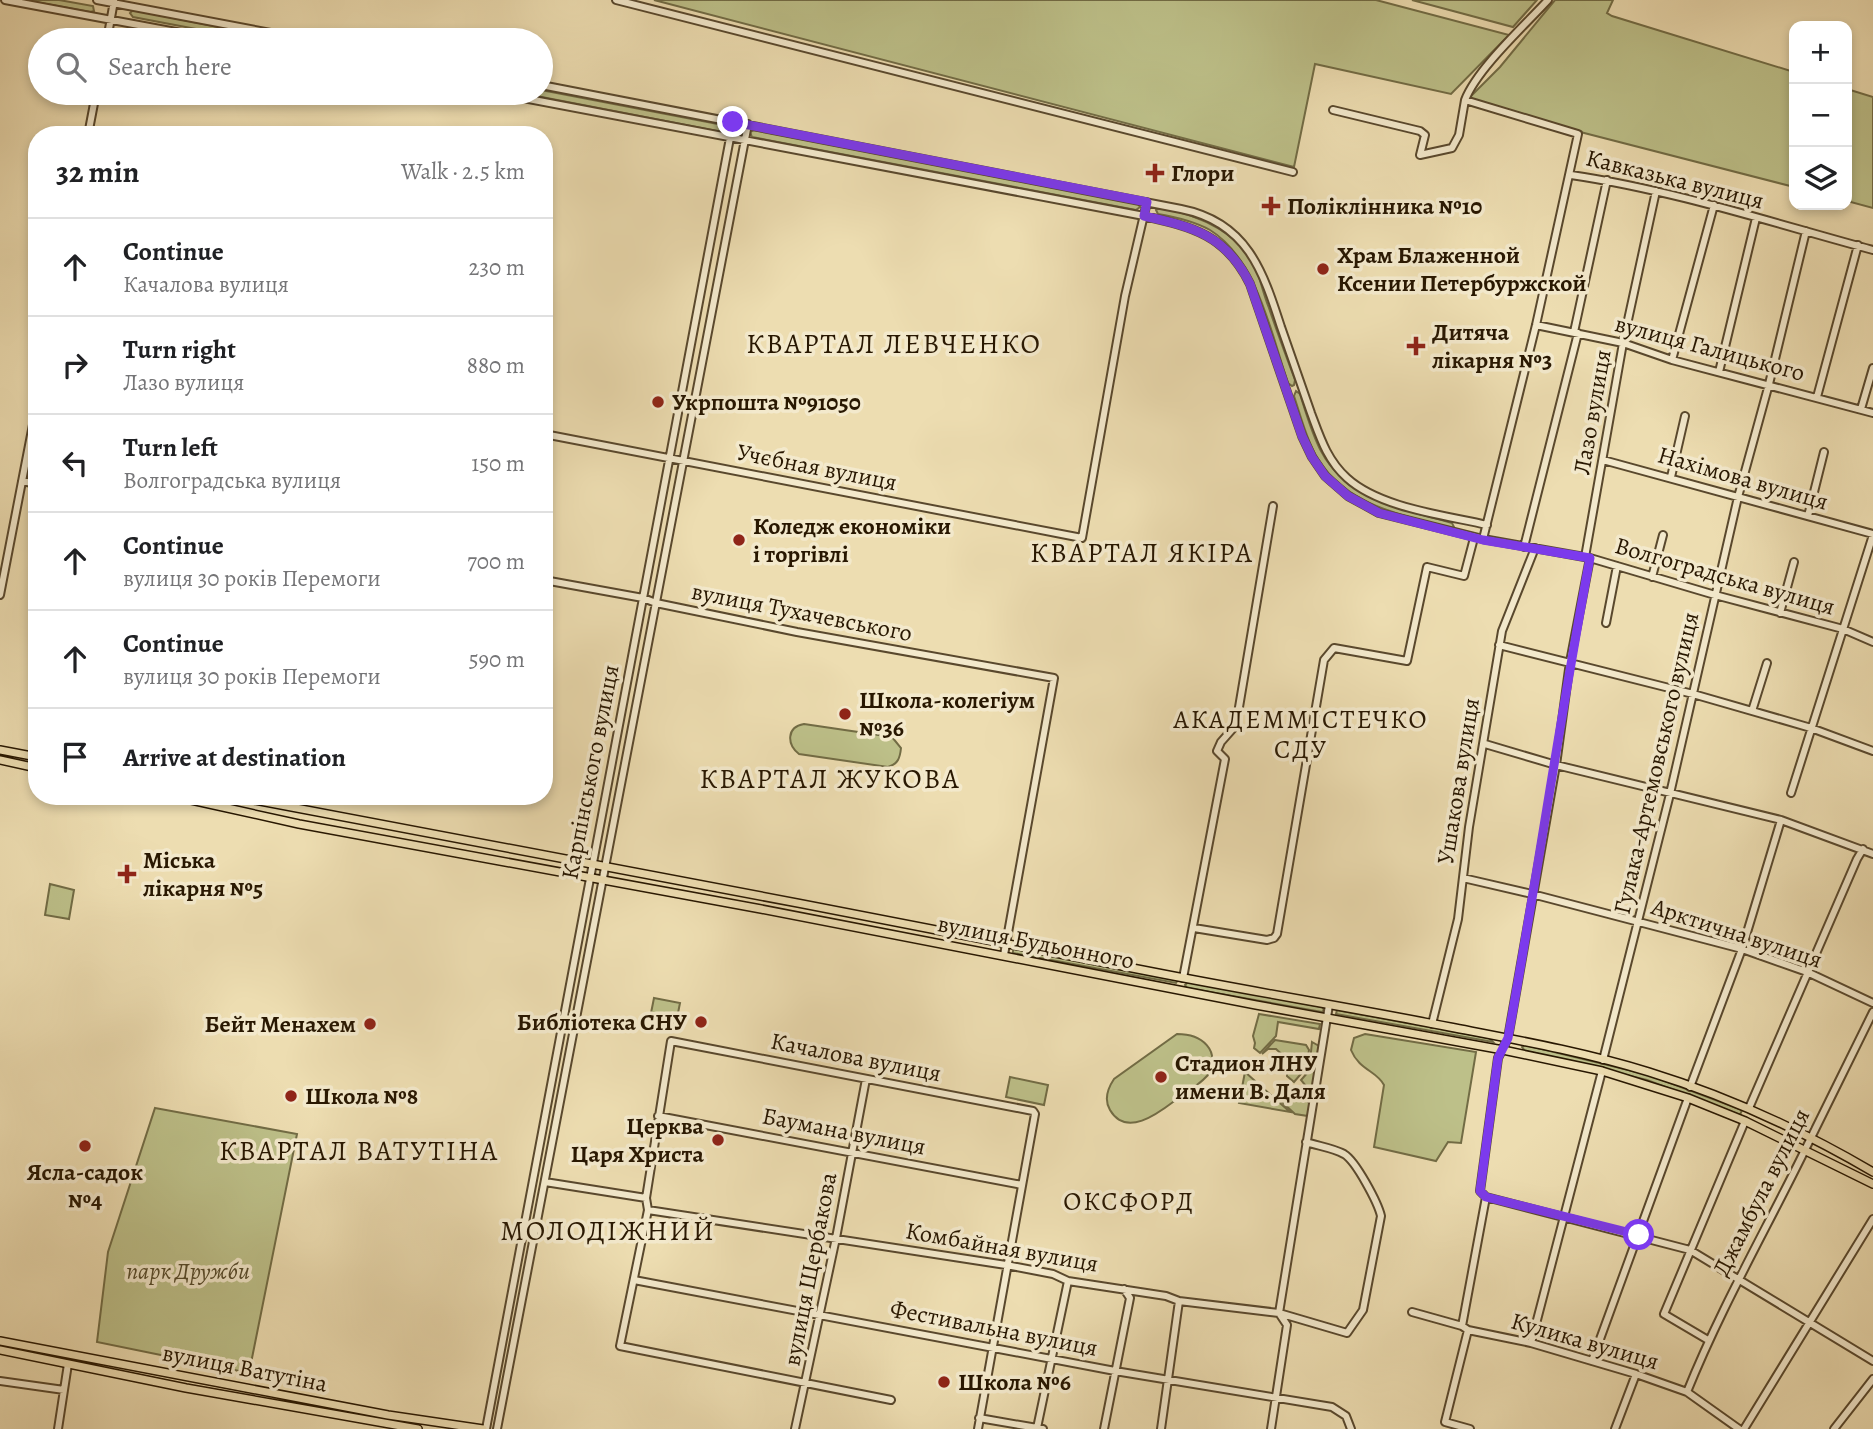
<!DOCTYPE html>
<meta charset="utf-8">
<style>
body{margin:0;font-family:Alegreya,serif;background:#f6f6f6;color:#202124}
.controls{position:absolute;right:21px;top:21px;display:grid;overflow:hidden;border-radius:14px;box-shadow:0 4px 10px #0003}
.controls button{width:63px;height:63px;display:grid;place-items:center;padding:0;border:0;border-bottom:2px solid #e0e0e0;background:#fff;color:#202124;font:35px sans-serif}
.stop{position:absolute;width:21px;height:21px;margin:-16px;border:5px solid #7c3aed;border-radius:50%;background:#fff}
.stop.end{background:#7c3aed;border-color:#fff;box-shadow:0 2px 7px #0008}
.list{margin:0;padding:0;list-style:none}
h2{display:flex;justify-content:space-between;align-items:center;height:91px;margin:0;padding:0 28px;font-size:30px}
h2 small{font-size:23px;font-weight:400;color:#757577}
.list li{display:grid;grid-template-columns:46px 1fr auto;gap:21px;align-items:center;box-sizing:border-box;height:98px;padding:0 28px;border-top:2px solid #e0e0e0}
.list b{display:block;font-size:26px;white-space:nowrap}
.list p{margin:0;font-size:23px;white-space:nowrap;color:#757577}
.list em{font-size:23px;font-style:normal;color:#757577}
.icon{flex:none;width:38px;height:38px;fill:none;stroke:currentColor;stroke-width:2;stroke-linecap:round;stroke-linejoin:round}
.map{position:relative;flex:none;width:1873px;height:1429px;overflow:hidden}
.search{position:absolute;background:#fff;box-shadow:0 4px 10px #0003;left:28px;top:28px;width:525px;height:77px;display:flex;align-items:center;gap:18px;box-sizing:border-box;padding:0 24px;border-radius:38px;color:#757577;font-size:26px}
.panel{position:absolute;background:#fff;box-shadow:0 4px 10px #0003;left:28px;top:126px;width:525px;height:679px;border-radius:28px}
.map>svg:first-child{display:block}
.green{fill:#bdc089;stroke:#726c45;stroke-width:2}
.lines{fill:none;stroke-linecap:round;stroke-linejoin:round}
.minor-casing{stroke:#59482d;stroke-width:10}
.major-casing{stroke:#281701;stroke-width:10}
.minor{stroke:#f3e9cc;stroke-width:6}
.major{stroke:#edddb1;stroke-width:7}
.route{stroke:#7c3aed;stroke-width:9}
.poi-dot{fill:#8f2418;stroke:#f3e9cc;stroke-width:2.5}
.labels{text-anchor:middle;stroke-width:7;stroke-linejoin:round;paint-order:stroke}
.poi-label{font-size:24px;font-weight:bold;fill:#281701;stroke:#f3e9cc;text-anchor:start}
.street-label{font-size:24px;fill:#281701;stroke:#f3e9cc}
.park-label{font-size:24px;font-style:italic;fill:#554a2a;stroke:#f3e9cc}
.neighbourhood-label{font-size:26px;letter-spacing:2px;fill:#281701;stroke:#f3e9cc}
.quarter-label{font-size:28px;letter-spacing:2px;fill:#281701;stroke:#f3e9cc}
</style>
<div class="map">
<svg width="1873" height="1429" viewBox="0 0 1873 1429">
<rect width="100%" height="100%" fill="#edddb1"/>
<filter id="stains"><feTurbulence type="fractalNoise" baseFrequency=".00286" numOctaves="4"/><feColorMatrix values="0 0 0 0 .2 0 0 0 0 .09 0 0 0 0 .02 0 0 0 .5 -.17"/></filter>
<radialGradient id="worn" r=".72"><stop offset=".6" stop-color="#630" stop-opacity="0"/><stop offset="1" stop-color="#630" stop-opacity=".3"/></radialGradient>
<!-- green -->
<path class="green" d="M 25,0 L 59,0 L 93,6 L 94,11 L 90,12 Z
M 654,0 L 1376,0 L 1509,35 L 1451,94 L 1315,64 L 1294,167 Z
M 1412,0 L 1537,0 L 1513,27 Z
M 1555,0 L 1613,0 L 1607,13 L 1612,16 L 1794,72 L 1794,187 L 1557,126 L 1468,99 L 1500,67 Z
M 133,10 L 283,40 L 254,40 L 133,17 L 130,13 Z
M 1847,89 L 1873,97 L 1873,208 L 1847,201 Z
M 541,90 L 723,125 L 725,128 L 722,132 L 521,93 L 541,93 Z
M 754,130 L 1138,204 L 1140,207 L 1136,210 L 752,137 L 750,132 Z
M 1160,208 C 1201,215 1244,234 1259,277 C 1262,287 1265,298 1269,308 C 1277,332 1286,356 1295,380 L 1294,385 L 1292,386 L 1288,383 C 1271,333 1257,259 1210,230 C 1194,221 1175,217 1158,214 L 1156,210 Z
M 1296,391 L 1300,394 C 1306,413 1312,434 1321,451 C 1347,500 1403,509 1452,523 L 1454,527 L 1450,528 C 1397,513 1342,505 1314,452 C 1305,434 1300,414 1294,396 Z
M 804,724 L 892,737 L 901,748 C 900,758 898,764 888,767 L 799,754 C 787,745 786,727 804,724 Z
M 50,884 L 74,890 L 69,919 L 45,915 Z
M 1013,948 L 1178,980 L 1176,983 L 1013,953 Z
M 1188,982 L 1322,1007 L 1324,1010 L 1322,1012 L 1187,988 L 1185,985 Z
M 654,998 L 680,1003 L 676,1023 L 650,1018 Z
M 1337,1010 L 1489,1038 L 1493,1042 L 1336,1014 Z
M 1259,1014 L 1320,1024 L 1319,1029 L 1278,1022 L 1276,1036 L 1260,1053 L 1254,1048 L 1255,1043 L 1253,1036 Z
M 1177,1034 C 1202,1034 1221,1050 1208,1075 C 1199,1085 1188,1092 1177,1099 C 1161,1111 1127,1139 1110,1110 C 1104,1100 1108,1088 1114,1079 Z
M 1365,1034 L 1476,1052 L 1461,1143 L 1448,1142 L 1436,1161 L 1374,1147 L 1384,1085 C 1377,1071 1359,1070 1351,1050 L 1354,1038 Z
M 1275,1040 L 1306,1045 L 1309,1050 L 1306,1068 L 1294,1082 L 1287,1076 L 1288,1060 L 1276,1049 L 1268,1049 L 1262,1054 Z
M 1312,1042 L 1319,1046 L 1312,1092 L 1306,1094 L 1303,1091 L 1306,1086 L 1301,1080 L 1309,1071 Z
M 1525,1045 L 1649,1075 L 1742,1110 L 1740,1115 L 1647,1080 L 1525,1051 L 1522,1047 Z
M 1245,1072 L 1290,1112 L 1239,1103 Z
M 1010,1077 L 1048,1085 L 1044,1105 L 1006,1097 Z
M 1291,1092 L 1298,1098 L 1301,1095 L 1310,1104 L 1308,1116 L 1295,1114 L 1282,1102 Z
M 155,1108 L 297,1134 L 249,1373 L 97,1342 L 108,1252 Z"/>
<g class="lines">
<defs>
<path id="minor" d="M 5,0 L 219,40
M 97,0 L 308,40
M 616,0 L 1293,172
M 107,40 L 114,1
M 541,85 L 1181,209 C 1247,222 1263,271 1281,327 C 1291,356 1301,385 1311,413 C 1320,437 1327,460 1347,478 C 1380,508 1444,515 1487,525
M 497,93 L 1144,216 C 1193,227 1226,235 1250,284 L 1302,436 L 1312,457 L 1325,476 L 1348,496 L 1379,513 L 1483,539 L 1590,558 L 1715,595 L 1843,629 L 1873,642
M 1465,100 C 1477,69 1524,26 1548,0
M 1333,110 L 1420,131 L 1425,135 L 1420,155 L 1452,148 L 1459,135 L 1465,100 L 1578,134 L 1536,325 L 1483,539
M 88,135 L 96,93
M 1571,175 C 1673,190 1773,223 1873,250
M 1536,325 L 1623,343 L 1672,360 L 1873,413
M 1574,332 L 1607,180
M 1672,360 L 1714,205
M 1719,372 L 1756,218
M 1817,397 L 1858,245
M 1861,409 L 1873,368
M 544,434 L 1082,538 L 1125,296 L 1147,202
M 1603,460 L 1873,534
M 1671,477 L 1685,416
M 22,481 L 37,484
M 1808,516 L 1824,452
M 1524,547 L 1578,333
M 1585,557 L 1623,343 L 1656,191
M 1652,577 L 1663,535
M 544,580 L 643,598 L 656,603 L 797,632 L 1054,678 L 1004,955
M 0,595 L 37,404
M 1780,613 L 1794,562
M 1606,623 L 1617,566
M 1499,645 L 1693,694 L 1811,728 L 1873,751
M 1752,711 L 1767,663
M 1485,744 L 1556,765 L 1781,820 L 1873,854
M 1791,793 L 1873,535
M 1463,878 L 1532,894 L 1742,949 L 1807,972 L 1873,1003
M 1194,928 L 1267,940 L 1274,938 L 1277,934 L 1324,660 L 1334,648 L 1407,661 L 1427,567 L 1464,576 L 1474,538
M 1183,978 L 1225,759 L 1217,751 L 1221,742 L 1236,725 L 1273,506
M 1432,1024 L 1458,919 L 1469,827 L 1502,631 L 1535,548
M 1603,1060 L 1669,798 L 1738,497 L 1769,384 L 1806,231
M 1690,1087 L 1742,949 L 1781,820
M 1749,1108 L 1857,859 L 1863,849
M 658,1116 L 1022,1185
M 545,1182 L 646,1198
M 1486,1197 L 1690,1250 L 1873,1361
M 648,1210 L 1006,1265 L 1053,1274 L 1068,1281 L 1166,1296 L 1179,1301 L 1279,1313 L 1347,1333 L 1363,1310 L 1381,1216 C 1378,1203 1356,1161 1344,1154 C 1333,1148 1318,1146 1306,1142
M 634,1280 L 1115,1371 L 1332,1407 L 1346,1416 L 1351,1429
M 1412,1312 L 1462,1326 L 1468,1330 L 1531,1343 L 1636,1374 L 1687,1392 L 1739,1429
M 1462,1326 L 1486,1197 L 1480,1191 L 1498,1058 L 1508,1038 L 1556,765 L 1570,662 L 1590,558
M 1468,1330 L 1445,1422 L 1470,1429
M 1708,1340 L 1664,1314 L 1745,1121
M 1531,1343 L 1602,1071
M 1592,1361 L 1688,1098
M 0,1381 L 64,1390
M 1687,1392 C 1720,1310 1763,1235 1802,1156 C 1826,1108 1849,1060 1873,1012
M 891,1400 L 620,1346 L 648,1210 L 646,1198 L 671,1041 L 1033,1111 L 1035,1114 L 978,1429
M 979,1418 L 1043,1429
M 1037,1428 L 1068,1281
M 58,1429 L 68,1364
M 486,1429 L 733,122
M 497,1429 L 748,124
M 795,1429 L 836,1238 L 866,1079
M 1104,1429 L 1130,1298 L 1124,1289
M 1161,1429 L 1179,1301
M 1271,1429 L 1287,1325 L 1279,1313 L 1329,1005
M 1615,1429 L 1636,1374
M 1744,1429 L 1873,1219
M 1834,1429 L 1873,1379"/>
<path id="major" d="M 0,750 L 37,757
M 0,760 L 37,768
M 173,796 L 299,824 L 761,909 L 1256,1005 L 1503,1050 L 1602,1071 L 1688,1098 L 1745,1121 L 1873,1184
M 233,796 C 541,853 850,913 1158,973 C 1255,992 1353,1008 1450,1027 C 1517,1040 1584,1052 1649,1072 C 1727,1096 1803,1131 1873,1172
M 0,1341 L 388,1415 L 483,1429
M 0,1350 L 186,1388 L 418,1429"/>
</defs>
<!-- minor casing -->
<use href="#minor" class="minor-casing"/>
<!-- major casing -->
<use href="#major" class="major-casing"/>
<!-- minor -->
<use href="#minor" class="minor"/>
<!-- major -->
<use href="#major" class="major"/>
</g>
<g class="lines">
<!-- route -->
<path class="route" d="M 733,122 L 1147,202 L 1144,216 C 1193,227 1226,235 1250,284 L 1302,436 L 1312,457 L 1325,476 L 1348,496 L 1379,513 L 1483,540 L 1590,558 C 1560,717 1537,878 1508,1038 L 1498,1058 L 1480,1191 L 1486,1197 L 1639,1235"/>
</g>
<!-- markers -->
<g class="poi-dot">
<path d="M1151.5 162.5h7v7h7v7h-7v7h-7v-7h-7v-7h7z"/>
<path d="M1267.5 195.5h7v7h7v7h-7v7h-7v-7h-7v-7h7z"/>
<circle cx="1323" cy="269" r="7"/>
<path d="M1412.5 335.5h7v7h7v7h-7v7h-7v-7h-7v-7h7z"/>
<circle cx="658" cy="402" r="7"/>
<circle cx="739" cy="540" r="7"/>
<circle cx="845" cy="714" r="7"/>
<path d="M123.5 863.5h7v7h7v7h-7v7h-7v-7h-7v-7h7z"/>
<circle cx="701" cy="1022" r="7"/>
<circle cx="370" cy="1024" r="7"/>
<circle cx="1161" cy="1077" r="7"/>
<circle cx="291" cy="1096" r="7"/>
<circle cx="718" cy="1140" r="7"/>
<circle cx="85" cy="1146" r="7"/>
<circle cx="944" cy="1382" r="7"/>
</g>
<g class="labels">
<!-- poi labels -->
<g class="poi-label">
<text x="1171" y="181">Глори</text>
<text x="1287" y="214">Поліклінника №10</text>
<text x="1337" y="263">Храм Блаженной<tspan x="1337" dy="28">Ксении Петербуржской</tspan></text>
<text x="1432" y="340">Дитяча<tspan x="1432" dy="28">лікарня №3</tspan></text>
<text x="672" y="410">Укрпошта №91050</text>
<text x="753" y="534">Коледж економіки<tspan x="753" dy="28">і торгівлі</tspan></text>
<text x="859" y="708">Школа-колегіум<tspan x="859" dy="28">№36</tspan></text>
<text x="143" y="868">Міська<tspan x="143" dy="28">лікарня №5</tspan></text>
<text x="687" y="1030" text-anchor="end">Библіотека СНУ</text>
<text x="356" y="1032" text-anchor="end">Бейт Менахем</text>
<text x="1175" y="1071">Стадион ЛНУ<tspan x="1175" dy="28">имени В. Даля</tspan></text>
<text x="305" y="1104">Школа №8</text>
<text x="704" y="1134" text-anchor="end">Церква<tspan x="704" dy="28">Царя Христа</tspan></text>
<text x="85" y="1180" text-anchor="middle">Ясла-садок<tspan x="85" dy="28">№4</tspan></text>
<text x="958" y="1390">Школа №6</text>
</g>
<!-- street labels -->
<g class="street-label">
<text transform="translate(1675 179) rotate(14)" y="8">Кавказька вулиця</text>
<text transform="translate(1710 348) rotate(15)" y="8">вулиця Галицького</text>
<text transform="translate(1592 412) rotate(-80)" y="8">Лазо вулиця</text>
<text transform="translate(817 467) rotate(11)" y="8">Учєбная вулиця</text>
<text transform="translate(1743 478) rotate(16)" y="8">Нахімова вулиця</text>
<text transform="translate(1725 576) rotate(16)" y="8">Волгоградська вулиця</text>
<text transform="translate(802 612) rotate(11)" y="8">вулиця Тухачевського</text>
<text transform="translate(1656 763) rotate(-77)" y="8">Гулака-Артемовського вулиця</text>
<text transform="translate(590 772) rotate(-79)" y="8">Карпінського вулиця</text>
<text transform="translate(1458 781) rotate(-81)" y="8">Ушакова вулиця</text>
<text transform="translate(1737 933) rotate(18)" y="8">Арктична вулиця</text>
<text transform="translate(1036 942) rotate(11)" y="8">вулиця Будьонного</text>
<text transform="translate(856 1057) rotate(11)" y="8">Качалова вулиця</text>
<text transform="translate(844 1131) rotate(11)" y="8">Баумана вулиця</text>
<text transform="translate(1761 1192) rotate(-63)" y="8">Джамбула вулиця</text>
<text transform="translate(1002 1247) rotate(10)" y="8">Комбайная вулиця</text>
<text transform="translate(810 1269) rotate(-79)" y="8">вулиця Щербакова</text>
<text transform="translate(994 1328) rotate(11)" y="8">Фестивальна вулиця</text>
<text transform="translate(1585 1341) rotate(16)" y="8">Кулика вулиця</text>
<text transform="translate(245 1368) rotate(11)" y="8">вулиця Ватутіна</text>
</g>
<!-- park labels -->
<g class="park-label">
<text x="188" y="1279">парк Дружби</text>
</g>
<!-- neighbourhood labels -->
<g class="neighbourhood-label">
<text x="1301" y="728">АКАДЕММІСТЕЧКО<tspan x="1301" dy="30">СДУ</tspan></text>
<text x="1129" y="1210">ОКСФОРД</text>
</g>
<!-- quarter labels -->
<g class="quarter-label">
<text x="894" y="353">КВАРТАЛ ЛЕВЧЕНКО</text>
<text x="1142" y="562">КВАРТАЛ ЯКІРА</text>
<text x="830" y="788">КВАРТАЛ ЖУКОВА</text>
<text x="359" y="1160">КВАРТАЛ ВАТУТІНА</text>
<text x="608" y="1240">МОЛОДІЖНИЙ</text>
</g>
</g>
<rect width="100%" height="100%" filter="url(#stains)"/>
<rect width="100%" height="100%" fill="url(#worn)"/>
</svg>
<div class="controls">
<button>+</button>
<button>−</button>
<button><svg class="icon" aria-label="layers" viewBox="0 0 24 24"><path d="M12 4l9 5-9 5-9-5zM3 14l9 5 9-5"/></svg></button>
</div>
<div class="stop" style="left:1639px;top:1235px"></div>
<div class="stop end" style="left:733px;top:122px"></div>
<div class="search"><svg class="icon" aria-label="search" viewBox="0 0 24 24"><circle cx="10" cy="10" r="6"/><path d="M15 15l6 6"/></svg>Search here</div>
<section class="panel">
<h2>32 min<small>Walk · 2.5 km</small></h2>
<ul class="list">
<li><svg class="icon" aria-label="ahead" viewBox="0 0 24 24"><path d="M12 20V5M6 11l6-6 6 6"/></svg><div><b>Continue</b><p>Качалова вулиця</p></div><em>230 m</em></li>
<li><svg class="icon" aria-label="right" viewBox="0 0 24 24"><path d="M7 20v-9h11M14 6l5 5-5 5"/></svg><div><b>Turn right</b><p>Лазо вулиця</p></div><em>880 m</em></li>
<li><svg class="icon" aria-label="left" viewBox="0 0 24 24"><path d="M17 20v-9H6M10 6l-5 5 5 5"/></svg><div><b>Turn left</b><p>Волгоградська вулиця</p></div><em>150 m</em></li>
<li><svg class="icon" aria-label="ahead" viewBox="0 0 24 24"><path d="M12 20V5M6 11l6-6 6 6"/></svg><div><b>Continue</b><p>вулиця 30 років Перемоги</p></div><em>700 m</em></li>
<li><svg class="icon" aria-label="ahead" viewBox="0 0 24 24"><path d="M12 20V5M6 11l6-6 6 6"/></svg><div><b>Continue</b><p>вулиця 30 років Перемоги</p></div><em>590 m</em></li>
<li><svg class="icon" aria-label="arrive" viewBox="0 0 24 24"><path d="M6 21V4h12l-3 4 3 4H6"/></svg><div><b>Arrive at destination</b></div></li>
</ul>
</section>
</div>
